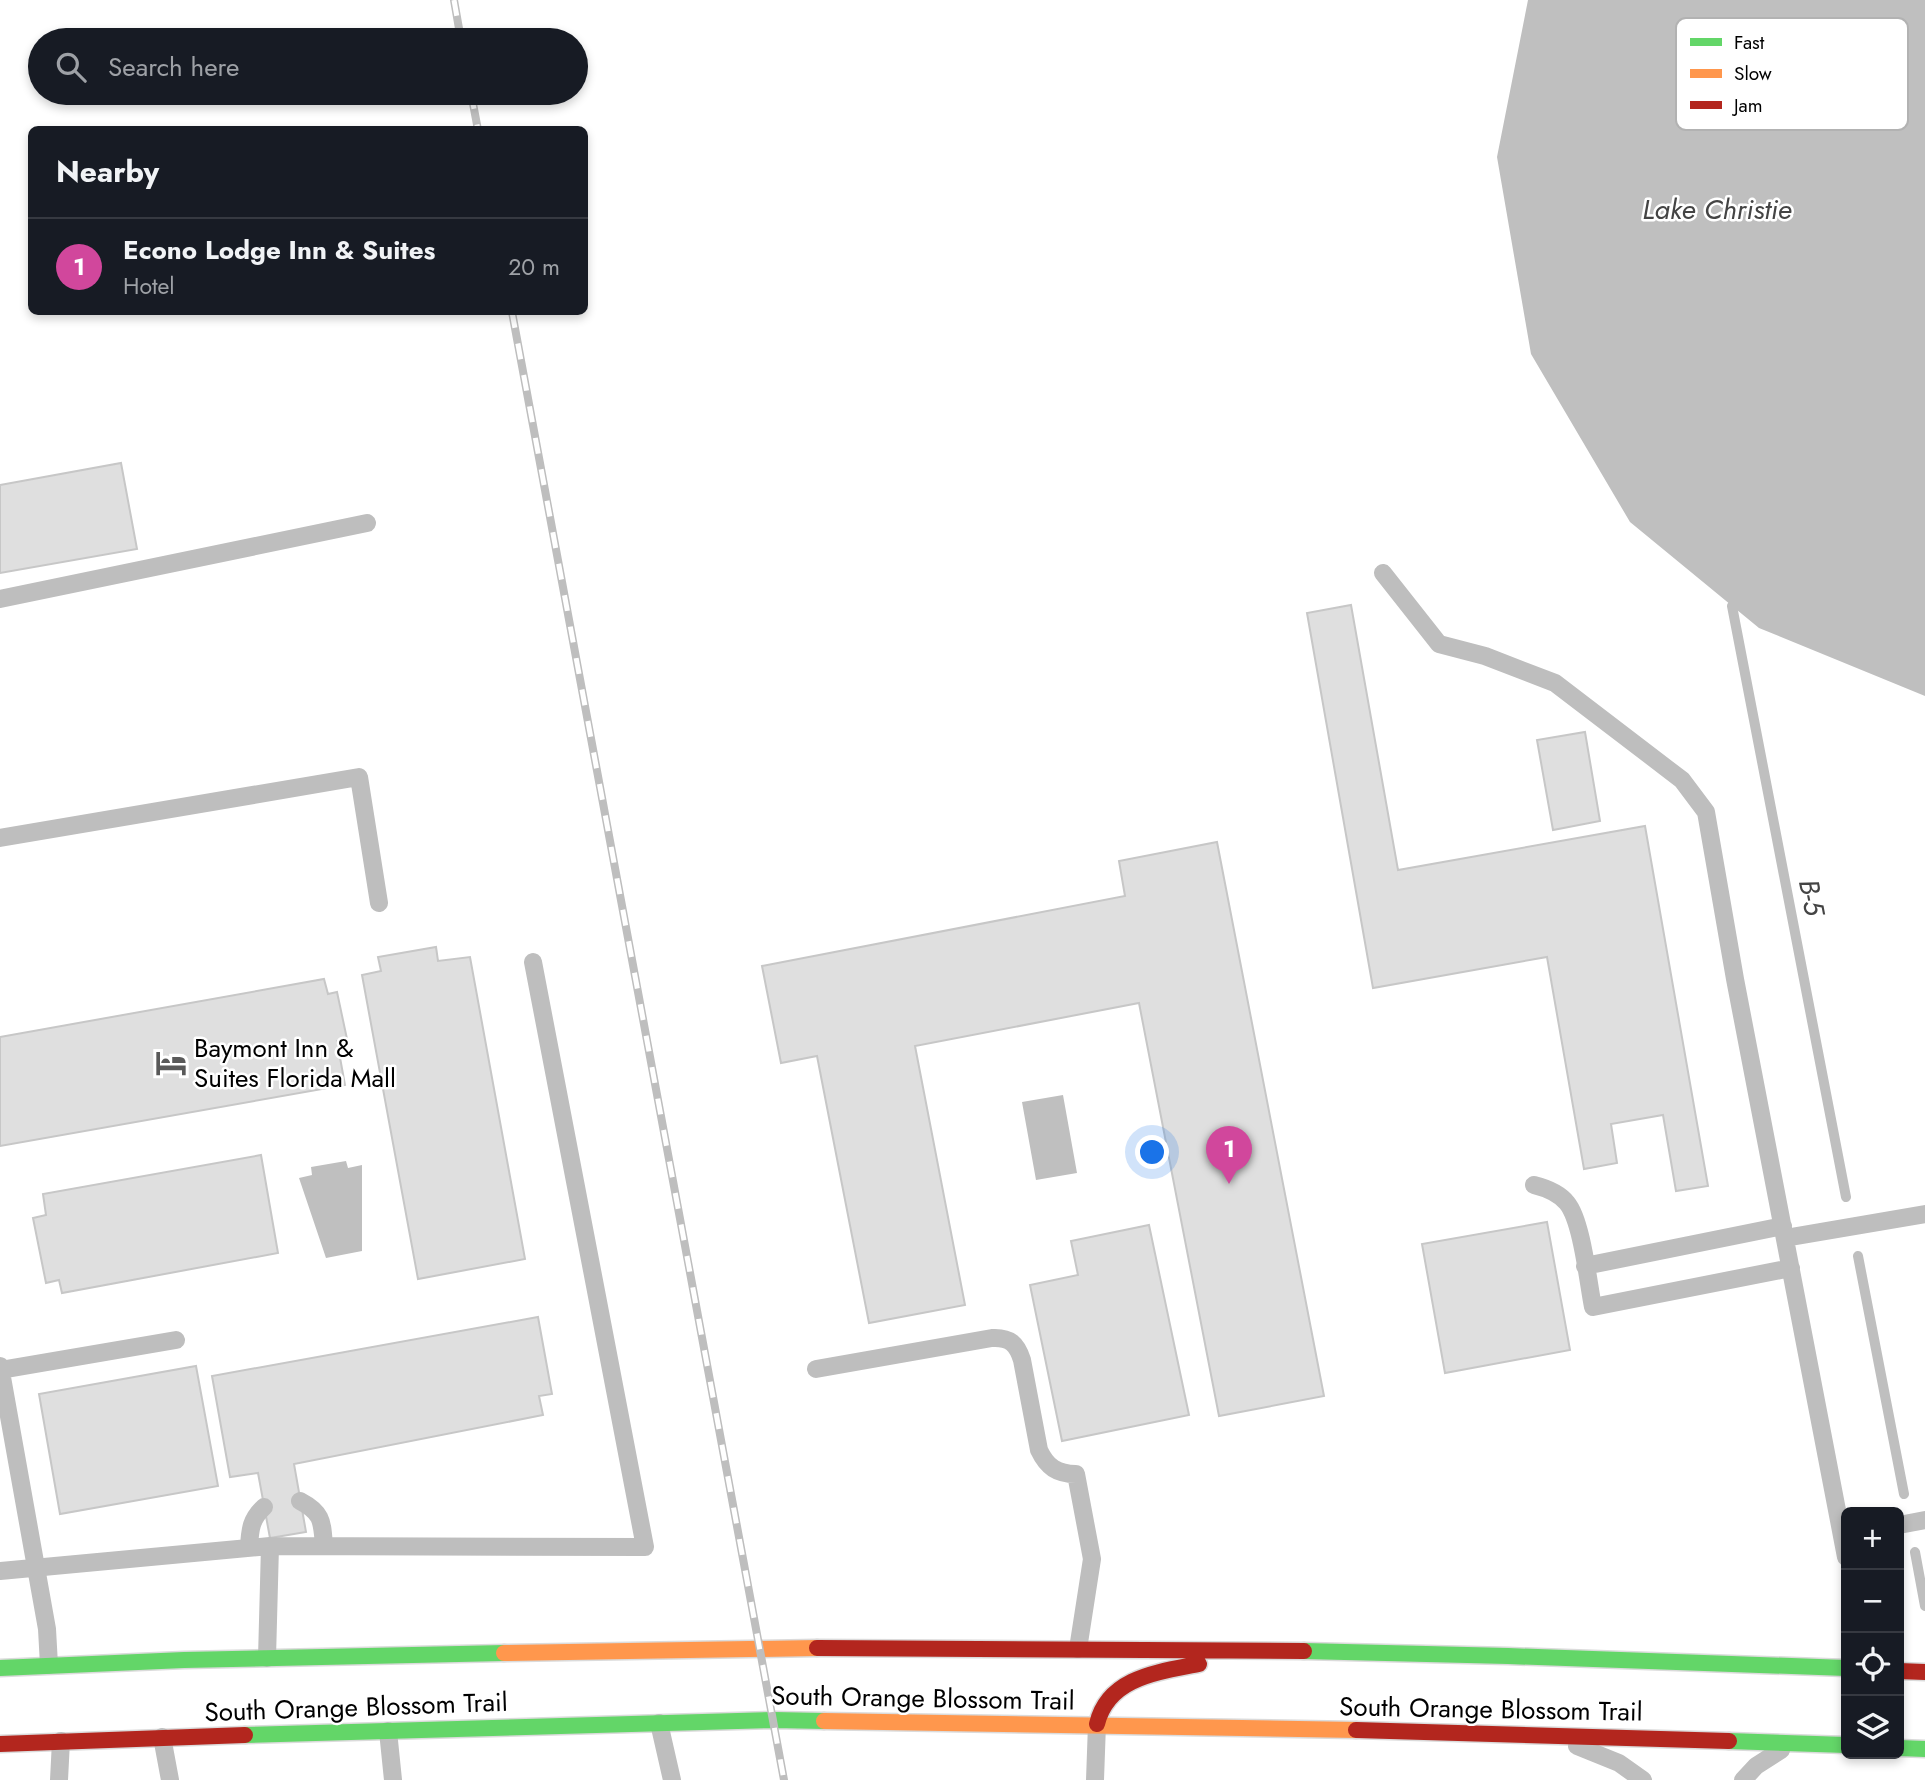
<!DOCTYPE html>
<meta charset="utf-8">
<style>
body{margin:0;font-family:Jost,sans-serif;background:#20242c;color:#f1f3f6}
.controls{position:absolute;right:21px;bottom:21px;display:grid;overflow:hidden;border-radius:10px;box-shadow:0 4px 10px #0003}
.controls button{width:63px;height:63px;display:grid;place-items:center;padding:0;border:0;border-bottom:2px solid #363941;background:#171b24;color:#f1f3f6;font:35px sans-serif}
.you{position:absolute;left:1153px;top:1153px;width:24px;height:24px;margin:-18px;border:5px solid #fff;border-radius:50%;background:#1a73e8;box-shadow:0 0 0 10px #1a73e833}
.badge{display:grid;place-items:center;width:46px;height:46px;border-radius:50%;background:#adaeaf;color:#fff;font-size:23px;font-weight:700}
.pin{position:absolute;translate:-50% -58px;filter:drop-shadow(0 2px 4px #0008)}
.pin::after{content:'';position:absolute;top:37px;width:24px;height:21px;background:inherit;clip-path:polygon(0 0,100% 0,50% 100%)}
.list{margin:0;padding:0;list-style:none}
h2{display:flex;justify-content:space-between;align-items:center;height:91px;margin:0;padding:0 28px;font-size:30px}
h2 small{font-size:23px;font-weight:400;color:#9ea1a6}
.list li{display:grid;grid-template-columns:46px 1fr auto;gap:21px;align-items:center;box-sizing:border-box;height:98px;padding:0 28px;border-top:2px solid #363941}
.list b{display:block;font-size:26px;white-space:nowrap}
.list p{margin:0;font-size:23px;white-space:nowrap;color:#9ea1a6}
.list em{font-size:23px;font-style:normal;color:#9ea1a6}
.icon{flex:none;width:38px;height:38px;fill:none;stroke:currentColor;stroke-width:2;stroke-linecap:round;stroke-linejoin:round}
.map{position:relative;flex:none;width:1925px;height:1780px;overflow:hidden}
.search{position:absolute;background:#171b24;box-shadow:0 4px 10px #0003;left:28px;top:28px;width:560px;height:77px;display:flex;align-items:center;gap:18px;box-sizing:border-box;padding:0 24px;border-radius:38px;color:#9ea1a6;font-size:26px}
.panel{position:absolute;background:#171b24;box-shadow:0 4px 10px #0003;left:28px;top:126px;width:560px;height:189px;border-radius:10px}
.map>svg:first-child{display:block}
.water{fill:#bfbfbf}
.lines{fill:none;stroke-linecap:round;stroke-linejoin:round}
.stream{stroke:#bfbfbf;stroke-width:10}
.building{fill:#dfdfdf;stroke:#c7c7c7;stroke-width:2}
.fast-casing{stroke:#dbdbdb;stroke-width:19}
.slow-casing{stroke:#dbdbdb;stroke-width:19}
.jam-casing{stroke:#dbdbdb;stroke-width:19}
.lane{stroke:#bebebe;stroke-width:18}
.fast{stroke:#63d668;stroke-width:16}
.slow{stroke:#ff974d;stroke-width:16}
.jam{stroke:#b3261e;stroke-width:16}
.rail-casing{stroke:#bebebe;stroke-width:8}
.rail{stroke:#fff;stroke-width:5;stroke-dasharray:16;stroke-linecap:butt}
.labels{text-anchor:middle;stroke-width:5;stroke-linejoin:round;paint-order:stroke}
.poi-label{font-size:26px;fill:#000;stroke:#fff;text-anchor:start}
.street-label{font-size:26px;fill:#000;stroke:#fff}
.water-label{font-size:28px;font-style:italic;fill:#444;stroke:#fff}
.key{fill:#fff;stroke:#b2b2b2;stroke-width:2}
.key-label{font-size:19px;fill:#000}
</style>
<div class="map">
<svg width="1925" height="1780" viewBox="0 0 1925 1780">
<rect width="100%" height="100%" fill="#fff"/>
<!-- water -->
<path class="water" d="M 1528,0 L 1925,0 L 1925,696 L 1759,628 L 1630,522 L 1531,354 L 1497,157 Z
M 1063,1095 L 1077,1173 L 1036,1180 L 1022,1102 Z
M 346,1161 L 348,1168 L 362,1165 L 362,1251 L 326,1258 L 299,1178 L 312,1175 L 311,1167 Z"/>
<g class="lines">
<!-- stream -->
<path class="stream" d="M 1732,606 L 1846,1197
M 1858,1256 L 1904,1494
M 1915,1552 L 1925,1606"/>
</g>
<!-- building -->
<path class="building" d="M 121,463 L 137,549 L 0,573 L 0,485 Z
M 1351,605 L 1398,870 L 1645,826 L 1708,1186 L 1676,1191 L 1663,1115 L 1611,1124 L 1617,1163 L 1584,1169 L 1547,957 L 1373,988 L 1307,613 Z
M 1585,732 L 1600,821 L 1553,830 L 1537,740 Z
M 1217,842 L 1324,1396 L 1219,1416 L 1139,1003 L 915,1046 L 965,1305 L 869,1323 L 817,1056 L 781,1063 L 762,966 L 1125,896 L 1119,861 Z
M 436,947 L 438,961 L 470,957 L 525,1259 L 418,1279 L 362,975 L 381,971 L 378,957 Z
M 324,979 L 328,994 L 337,992 L 347,1039 L 337,1041 L 345,1085 L 0,1146 L 0,1037 Z
M 261,1155 L 278,1253 L 62,1293 L 59,1280 L 46,1283 L 33,1218 L 46,1215 L 43,1194 Z
M 1547,1222 L 1570,1350 L 1445,1373 L 1422,1244 Z
M 1149,1225 L 1189,1415 L 1062,1441 L 1030,1285 L 1078,1275 L 1071,1241 Z
M 538,1317 L 552,1394 L 539,1396 L 543,1415 L 294,1464 L 306,1532 L 270,1538 L 258,1473 L 230,1477 L 212,1376 Z
M 196,1366 L 218,1486 L 60,1514 L 39,1394 Z"/>
<g class="lines">
<defs>
<path id="fast" d="M 1304,1651 L 1508,1656 L 1846,1668
M 0,1668 L 184,1660 L 504,1653
M 245,1735 L 774,1720 L 824,1721
M 1729,1741 L 1846,1745
M 1899,1748 L 1925,1749"/>
<path id="slow" d="M 504,1653 L 817,1648
M 824,1721 L 1356,1730"/>
<path id="jam" d="M 817,1648 L 1304,1651
M 1899,1671 L 1925,1672
M 1097,1724 C 1108,1677 1159,1672 1199,1664
M 1356,1730 L 1729,1741
M 0,1744 L 245,1735"/>
</defs>
<!-- fast casing -->
<use href="#fast" class="fast-casing"/>
<!-- slow casing -->
<use href="#slow" class="slow-casing"/>
<!-- jam casing -->
<use href="#jam" class="jam-casing"/>
<!-- lane -->
<path class="lane" d="M 1383,573 L 1439,644 L 1485,656 L 1555,683 L 1682,780 L 1706,812 L 1735,979 L 1846,1557
M 0,599 L 367,523
M 0,838 L 359,777 L 379,903
M 1534,1185 C 1546,1188 1559,1193 1567,1203 C 1582,1221 1588,1282 1593,1307 L 1791,1268
M 1785,1238 L 1925,1214
M 1585,1266 L 1783,1226
M 0,1366 L 47,1629 L 49,1665
M 816,1369 L 992,1338 C 1010,1337 1017,1344 1022,1360 L 1039,1450 C 1047,1467 1057,1474 1076,1474 L 1092,1559 L 1078,1649
M 1,1370 L 176,1340
M 300,1501 C 323,1513 322,1522 324,1546
M 1899,1525 L 1925,1520
M 249,1547 C 250,1529 251,1519 264,1507
M 0,1571 L 270,1546 L 645,1547 L 533,962
M 267,1658 L 270,1546
M 659,1723 L 672,1780
M 388,1731 L 393,1780
M 162,1737 L 170,1780
M 1577,1746 L 1619,1763 L 1643,1780
M 59,1780 L 61,1741
M 1095,1780 L 1097,1724
M 1743,1780 L 1756,1766 L 1781,1750"/>
<!-- fast -->
<use href="#fast" class="fast"/>
<!-- slow -->
<use href="#slow" class="slow"/>
<!-- jam -->
<use href="#jam" class="jam"/>
<defs>
<path id="rail" d="M 454,0 L 461,40
M 471,93 L 478,130
M 512,312 L 784,1780"/>
</defs>
<!-- rail casing -->
<use href="#rail" class="rail-casing"/>
<!-- rail -->
<use href="#rail" class="rail"/>
</g>
<!-- icons -->
<defs>
<symbol id="hotel-bare" viewBox="-9 -9 18 18"><path d="M-6-4.5h1.5V1H6V5H4.5V3h-9V5H-6ZM-4 0a1.8 1.8 0 1 1 3.6 0ZM.5 0V-2.5h3Q6-2.5 6 0Z" fill="#595959" stroke="#fff" stroke-width="2.5" paint-order="stroke"/></symbol>
</defs>
<g fill-rule="evenodd">
<use href="#hotel-bare" x="149" y="1041" width="44" height="44"/>
</g>
<g class="labels">
<!-- poi labels -->
<g class="poi-label">
<text x="194" y="1057">Baymont Inn &amp;<tspan x="194" dy="30">Suites Florida Mall</tspan></text>
</g>
<!-- street labels -->
<g class="street-label">
<text transform="translate(923 1698) rotate(1)" y="9">South Orange Blossom Trail</text>
<text transform="translate(356 1707) rotate(-2)" y="9">South Orange Blossom Trail</text>
<text transform="translate(1491 1709) rotate(1)" y="9">South Orange Blossom Trail</text>
</g>
<!-- water labels -->
<g class="water-label">
<text x="1717" y="219">Lake Christie</text>
<text transform="translate(1812 897) rotate(79)" y="10">B-5</text>
</g>
</g>
<!-- legend -->
<rect x="1676" y="18" width="232" height="112" rx="10" class="key"/>
<rect x="1690" y="38" width="32" height="8" fill="#63d668"/>
<rect x="1690" y="69" width="32" height="9" fill="#ff974d"/>
<rect x="1690" y="101" width="32" height="8" fill="#b3261e"/>
<g class="key-label">
<text x="1734" y="49">Fast</text>
<text x="1734" y="80">Slow</text>
<text x="1734" y="112">Jam</text>
</g>
</svg>
<div class="controls">
<button>+</button>
<button>−</button>
<button><svg class="icon" aria-label="locate" viewBox="0 0 24 24"><circle cx="12" cy="12" r="6"/><path d="M12 2v4M12 18v4M2 12h4M18 12h4"/></svg></button>
<button><svg class="icon" aria-label="layers" viewBox="0 0 24 24"><path d="M12 4l9 5-9 5-9-5zM3 14l9 5 9-5"/></svg></button>
</div>
<div class="you"></div>
<div class="pin badge" style="left:1229px;top:1184px;background:#d1479c">1</div>
<div class="search"><svg class="icon" aria-label="search" viewBox="0 0 24 24"><circle cx="10" cy="10" r="6"/><path d="M15 15l6 6"/></svg>Search here</div>
<section class="panel">
<h2>Nearby<small></small></h2>
<ul class="list">
<li><span class="badge" style="background:#d1479c">1</span><div><b>Econo Lodge Inn &amp; Suites</b><p>Hotel</p></div><em>20 m</em></li>
</ul>
</section>
</div>
